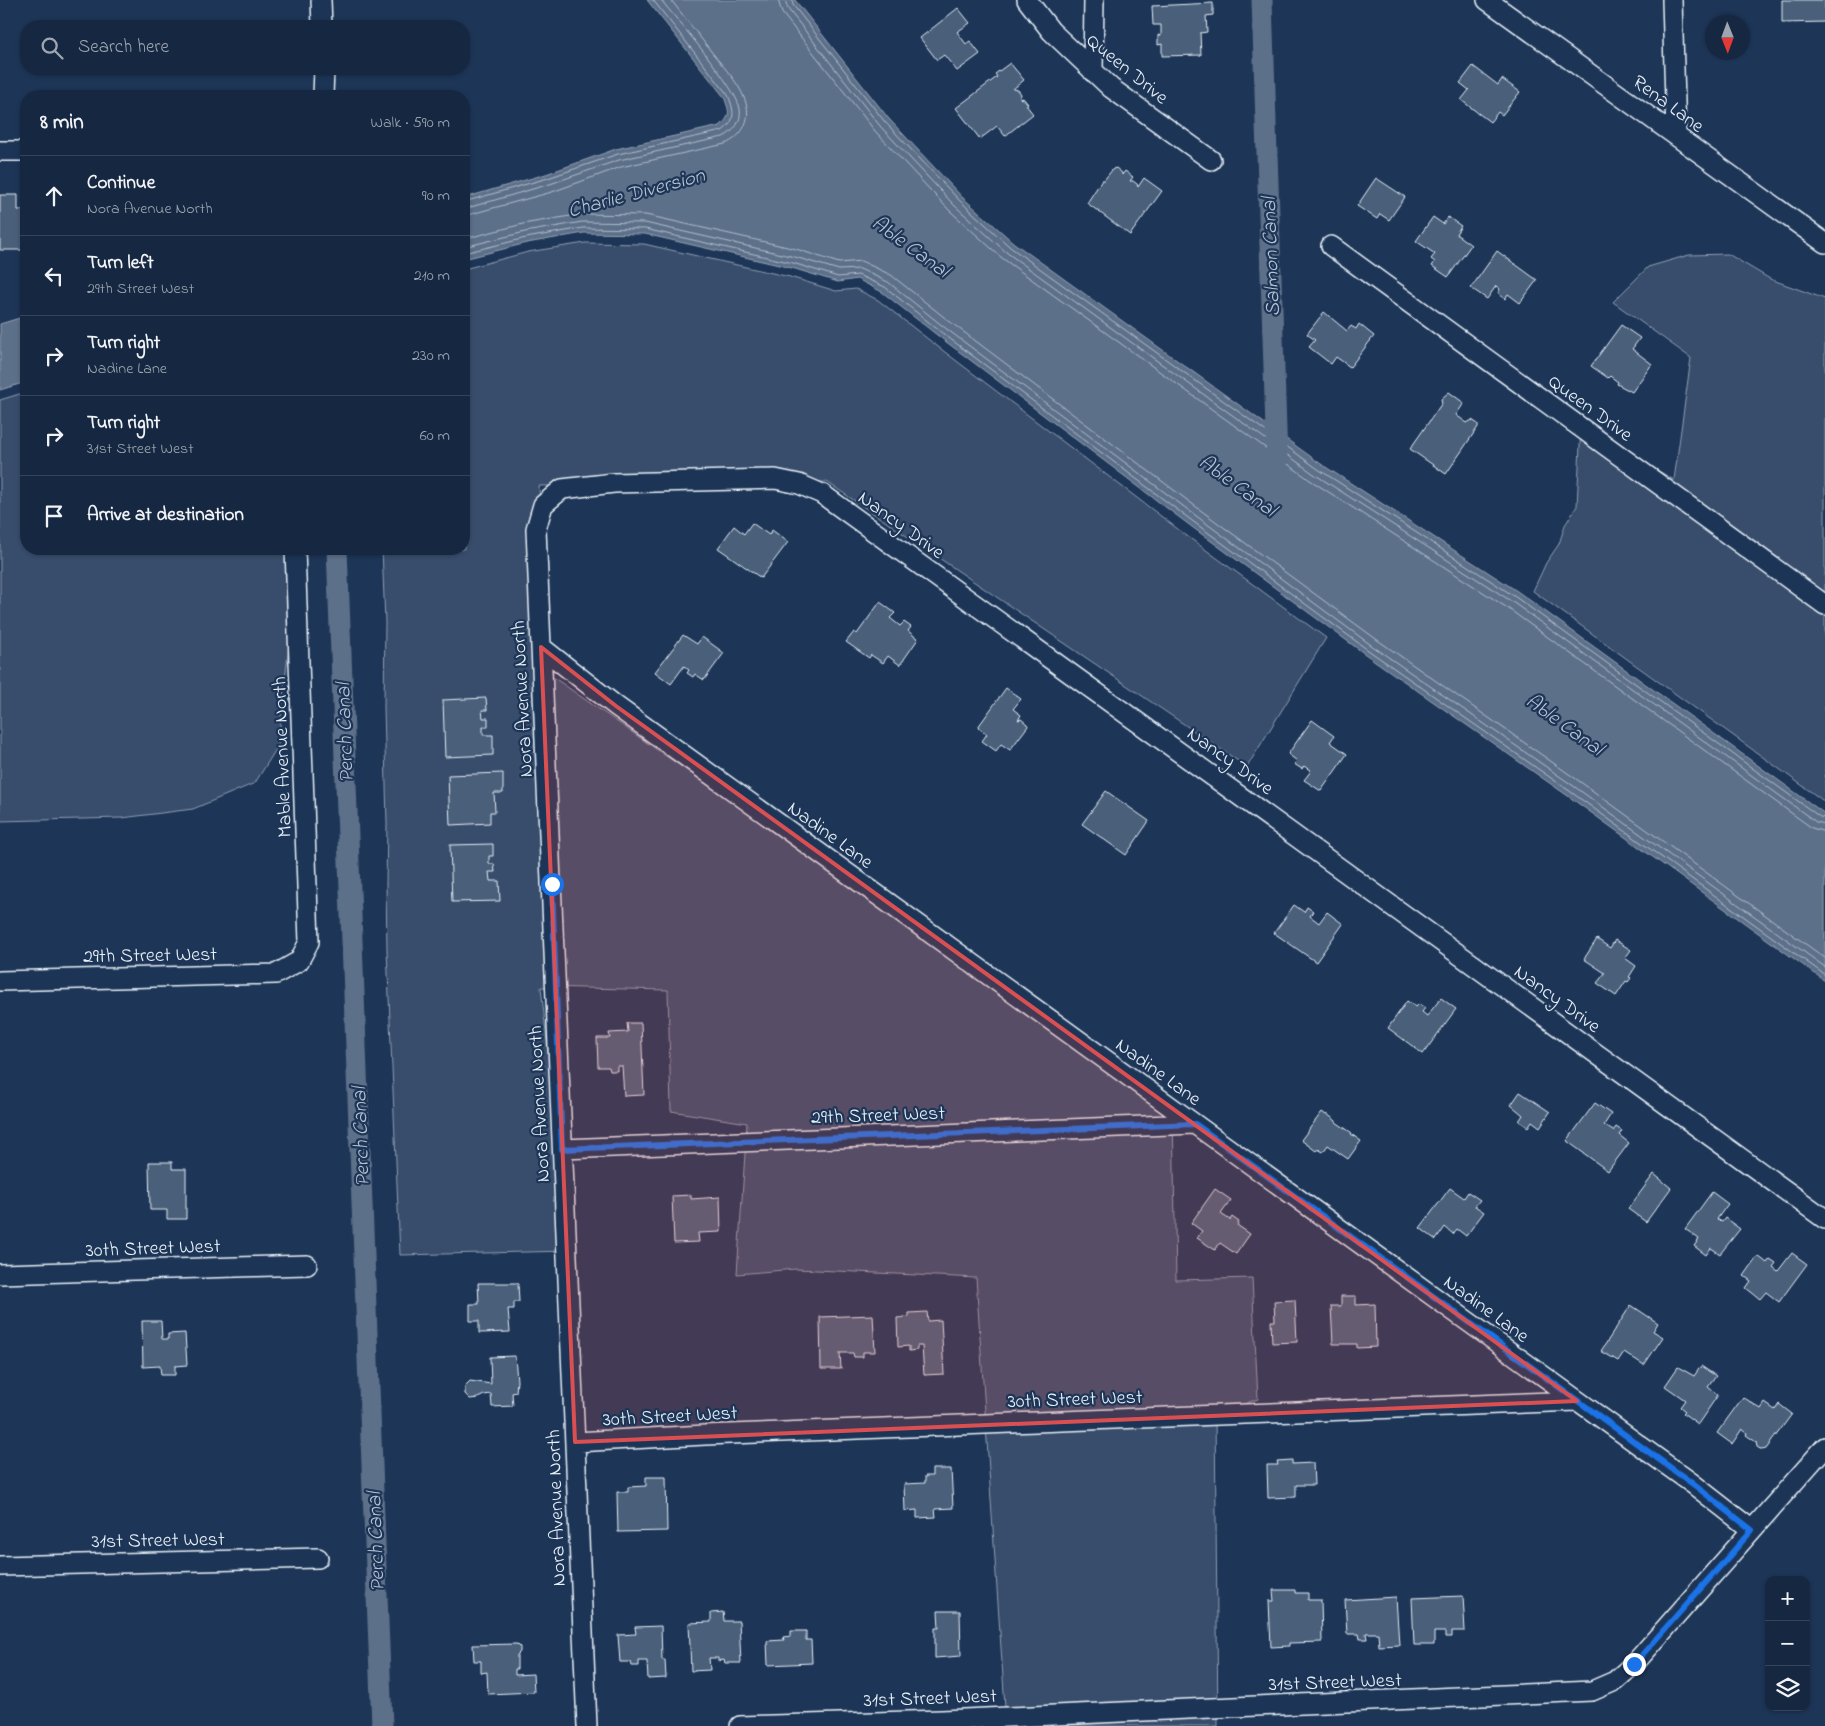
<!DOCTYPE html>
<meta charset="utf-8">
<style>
body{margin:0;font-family:"Indie Flower",sans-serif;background:#23344c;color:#f1f3f6}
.controls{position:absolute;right:15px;bottom:15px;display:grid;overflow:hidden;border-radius:10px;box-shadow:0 1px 4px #0004}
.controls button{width:45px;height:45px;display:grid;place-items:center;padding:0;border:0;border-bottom:1px solid #35445a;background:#162841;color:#f1f3f6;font:25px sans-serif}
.compass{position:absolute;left:1705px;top:15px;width:45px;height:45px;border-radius:50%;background:#162841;box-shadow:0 1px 4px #0004;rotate:179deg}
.stop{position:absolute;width:15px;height:15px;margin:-11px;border:4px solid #1a73e8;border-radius:50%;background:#fff}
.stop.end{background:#1a73e8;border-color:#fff;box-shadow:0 1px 5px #0008}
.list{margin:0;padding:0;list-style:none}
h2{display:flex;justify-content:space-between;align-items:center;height:65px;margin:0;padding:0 20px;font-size:21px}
h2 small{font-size:16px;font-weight:400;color:#9ea6b1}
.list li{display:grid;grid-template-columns:32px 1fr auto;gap:15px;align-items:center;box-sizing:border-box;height:80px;padding:0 20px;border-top:1px solid #35445a}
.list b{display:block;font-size:19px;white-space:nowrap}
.list p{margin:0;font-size:16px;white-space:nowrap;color:#9ea6b1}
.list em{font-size:16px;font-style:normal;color:#9ea6b1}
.icon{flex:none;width:28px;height:28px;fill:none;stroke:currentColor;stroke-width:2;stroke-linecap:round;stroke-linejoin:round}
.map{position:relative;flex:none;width:1825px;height:1726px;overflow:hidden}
.search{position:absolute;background:#162841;box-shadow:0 1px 4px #0004;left:20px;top:20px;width:450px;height:55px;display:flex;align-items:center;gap:12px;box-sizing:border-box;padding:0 18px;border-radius:20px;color:#9ea6b1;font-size:19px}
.panel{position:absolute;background:#162841;box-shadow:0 1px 4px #0004;left:20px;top:90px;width:450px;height:465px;border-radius:20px}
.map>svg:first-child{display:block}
.green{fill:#374d6c;stroke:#909fb2}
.water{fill:#5d7089;stroke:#95a4b5}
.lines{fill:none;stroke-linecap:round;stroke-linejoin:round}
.shore{stroke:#b0bdcc;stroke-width:1}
.canal{stroke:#5d7089;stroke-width:21}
.building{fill:#495e7a;stroke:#e8f1f8}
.minor-casing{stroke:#e8f1f8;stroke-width:22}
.minor{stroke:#1d3557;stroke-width:19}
.route{stroke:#1a73e8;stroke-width:6}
.marked{fill:#da5052;fill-opacity:0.2;stroke:#da5052;stroke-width:4;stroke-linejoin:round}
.labels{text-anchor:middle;stroke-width:4.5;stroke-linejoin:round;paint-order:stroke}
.street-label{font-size:20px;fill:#e8f1f8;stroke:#1d3557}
.water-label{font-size:21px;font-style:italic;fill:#b7c4d1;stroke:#1d3557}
</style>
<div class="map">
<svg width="1825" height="1726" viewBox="0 0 1825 1726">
<rect width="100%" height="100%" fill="#1d3557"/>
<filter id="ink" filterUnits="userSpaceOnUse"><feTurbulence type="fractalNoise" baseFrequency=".02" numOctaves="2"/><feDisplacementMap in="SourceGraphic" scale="10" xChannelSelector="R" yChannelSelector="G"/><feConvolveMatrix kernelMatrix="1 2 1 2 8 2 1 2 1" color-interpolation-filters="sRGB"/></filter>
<g filter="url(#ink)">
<!-- green -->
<path class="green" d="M 585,243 L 644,244 L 790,277 L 836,291 L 856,289 L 878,300 L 933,343 L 1187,536 L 1326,638 L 1247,767 L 827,482 L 539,486 L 550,675 L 1173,1110 L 1176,1280 L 1252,1278 L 1258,1399 L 1215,1414 L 1218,1726 L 888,1726 L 1006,1722 L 976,1278 L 796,1269 L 737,1274 L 747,1123 L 671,1111 L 668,990 L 541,987 L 570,1251 L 400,1255 L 387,950 L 386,885 L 387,824 L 384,707 L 385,622 L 382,549 L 464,549 L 464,269 L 528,252 Z
M 1728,254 L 1770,279 L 1825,299 L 1825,802 L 1533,591 L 1546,563 L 1559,544 L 1565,525 L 1577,506 L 1581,425 L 1674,480 L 1691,358 L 1613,302 L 1648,267 L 1689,255 Z
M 26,392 L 26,549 L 294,549 L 291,625 L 278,746 L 255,783 L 193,809 L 122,818 L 0,821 L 0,400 Z"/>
<!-- water -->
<path class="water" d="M 647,0 L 795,0 L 889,119 L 962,197 L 1014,243 L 1321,464 L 1517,591 L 1825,814 L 1825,981 L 1568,796 L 1365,654 L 1192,527 L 937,335 L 882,292 L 857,279 L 838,282 L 792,268 L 645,234 L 584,233 L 527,243 L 464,259 L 464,198 L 546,174 L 616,149 L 720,126 C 732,115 729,111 724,97 Z
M 26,316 L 26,382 L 0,390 L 0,324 Z"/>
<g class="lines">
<!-- shore -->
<path class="shore" d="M 778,0 L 782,13 L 875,131 L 949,210 L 1002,258 L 1310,480 L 1506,607 L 1812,828 L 1825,832
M 785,0 L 788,9 L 880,126 L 954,205 L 1006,252 L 1314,474 L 1511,601 L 1816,822 L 1825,824
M 792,0 L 793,5 L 885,122 L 959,200 L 1010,247 L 1318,469 L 1514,596 L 1820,817 L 1825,818
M 464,202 L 548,178 L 618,154 L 722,131 C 737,121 734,110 728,95 L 653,0
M 464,209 L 550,184 L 619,160 L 723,137 C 734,132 742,121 740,109 C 737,88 677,20 661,0
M 464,216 L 552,192 L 621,167 L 725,144 C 740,138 750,123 747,107 C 743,87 726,70 714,55 C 700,37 685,18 671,0
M 464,239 L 523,224 L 582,214 L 646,215 L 796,249 L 839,263 L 861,261 L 891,275 L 949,321 L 1203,512 L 1376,639 L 1579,781 L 1825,958
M 464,247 L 525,232 L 582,222 L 645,223 L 795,257 L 839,270 L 860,269 L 888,282 L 944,327 L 1199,518 L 1371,645 L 1575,787 L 1825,967
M 464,253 L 526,238 L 583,228 L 645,229 L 793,263 L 838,277 L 858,275 L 885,287 L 941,332 L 1195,523 L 1368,650 L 1571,792 L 1825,975"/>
<!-- canal -->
<path class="canal" d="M 1262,0 L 1277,460
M 337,549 L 382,1726"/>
</g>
<!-- building -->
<path class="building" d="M 1782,0 L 1825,0 L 1825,22 L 1782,23 Z
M 1213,3 L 1213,15 L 1206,16 L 1207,32 L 1200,33 L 1201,55 L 1162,56 L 1162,44 L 1158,45 L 1158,35 L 1161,36 L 1161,25 L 1153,25 L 1152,6 Z
M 958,8 L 970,23 L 957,32 L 966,44 L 970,41 L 980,54 L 957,71 L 944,55 L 937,60 L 920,38 Z
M 1010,63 L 1024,80 L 1013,89 L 1018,90 L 1021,94 L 1020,98 L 1021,99 L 1023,98 L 1028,104 L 1026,105 L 1033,114 L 1005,136 L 997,126 L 980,139 L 956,108 L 997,77 L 995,74 Z
M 1473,66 L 1498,85 L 1502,79 L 1520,92 L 1502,115 L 1498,112 L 1490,122 L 1461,100 L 1469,90 L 1460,83 Z
M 1116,168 L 1122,173 L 1122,175 L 1125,171 L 1133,177 L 1130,181 L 1133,181 L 1137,184 L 1138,187 L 1144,178 L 1162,191 L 1130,235 L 1087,203 L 1102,180 L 1104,180 L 1113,169 Z
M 1376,178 L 1405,197 L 1389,220 L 1380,214 L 1377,219 L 1357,206 Z
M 0,195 L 18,195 L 18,210 L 26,210 L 26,250 L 0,250 Z
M 1433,217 L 1443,224 L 1448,217 L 1461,226 L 1456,234 L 1471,245 L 1448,277 L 1432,266 L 1435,262 L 1431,259 L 1435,254 L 1416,241 Z
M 1497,251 L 1537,280 L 1520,303 L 1508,294 L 1505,299 L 1498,293 L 1500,289 L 1496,286 L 1487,299 L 1471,288 Z
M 1324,312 L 1347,331 L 1351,326 L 1356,329 L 1359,324 L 1374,336 L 1350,367 L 1336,357 L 1331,364 L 1309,347 L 1315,340 L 1307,334 Z
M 1621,325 L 1640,338 L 1632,349 L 1652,364 L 1632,392 L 1617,384 L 1618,382 L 1610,376 L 1608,378 L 1591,366 Z
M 1449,392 L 1464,403 L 1456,415 L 1467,423 L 1472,420 L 1478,424 L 1478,427 L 1446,474 L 1410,449 L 1442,403 L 1441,399 Z
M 752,523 L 769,535 L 772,530 L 788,542 L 761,578 L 718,548 L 734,526 L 744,534 Z
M 880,602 L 895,613 L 890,618 L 900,626 L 904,622 L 911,627 L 908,631 L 918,639 L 900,665 L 888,656 L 883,663 L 871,655 L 869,658 L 846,642 L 854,632 L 857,634 Z
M 683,635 L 697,644 L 702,637 L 724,653 L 704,680 L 695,674 L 693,677 L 687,673 L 689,670 L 684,666 L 671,684 L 655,672 Z
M 1006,688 L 1021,699 L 1013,709 L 1021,715 L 1018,720 L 1021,719 L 1027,724 L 1028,726 L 1010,750 L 1001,744 L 996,751 L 982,741 L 987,734 L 978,727 Z
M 486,698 L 487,710 L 482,710 L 483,718 L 488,718 L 488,727 L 483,727 L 483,735 L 493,735 L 493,755 L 445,757 L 443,700 Z
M 1312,720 L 1334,736 L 1330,742 L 1347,754 L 1321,791 L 1304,780 L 1311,771 L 1304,766 L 1302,769 L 1294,764 L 1297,761 L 1288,754 Z
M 503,773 L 503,793 L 494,793 L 495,812 L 490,812 L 490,823 L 450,825 L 448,775 Z
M 1106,791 L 1149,821 L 1126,855 L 1082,824 Z
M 493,844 L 493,856 L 489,856 L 489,864 L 494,864 L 495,872 L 489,872 L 490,881 L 499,881 L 500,901 L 452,902 L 450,845 Z
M 1294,905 L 1304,912 L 1307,907 L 1313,911 L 1310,916 L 1319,923 L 1327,912 L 1343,924 L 1316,962 L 1274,933 Z
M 1597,939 L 1610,948 L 1615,940 L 1631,950 L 1625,958 L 1636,966 L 1629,977 L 1631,978 L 1628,982 L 1626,981 L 1616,996 L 1597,983 L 1605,973 L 1584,959 Z
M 1441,998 L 1456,1009 L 1423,1054 L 1388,1028 L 1407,1001 L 1416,1007 L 1419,1004 L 1425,1008 L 1422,1012 L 1427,1016 Z
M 627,1023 L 641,1023 L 644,1095 L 624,1096 L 622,1066 L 617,1066 L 617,1071 L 610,1071 L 609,1067 L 598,1067 L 597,1038 L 610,1038 L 609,1033 L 628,1032 Z
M 1520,1092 L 1550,1112 L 1540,1127 L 1532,1121 L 1528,1127 L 1519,1121 L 1523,1115 L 1511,1105 Z
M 1595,1103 L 1611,1114 L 1604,1125 L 1613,1131 L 1616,1127 L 1622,1131 L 1619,1135 L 1629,1143 L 1608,1171 L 1567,1141 Z
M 1322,1112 L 1326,1115 L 1327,1114 L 1336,1121 L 1336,1122 L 1352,1133 L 1351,1134 L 1361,1141 L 1348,1159 L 1328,1145 L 1323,1152 L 1318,1149 L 1316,1151 L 1301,1140 Z
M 149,1162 L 172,1162 L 172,1169 L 186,1169 L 186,1219 L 167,1219 L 167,1210 L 150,1210 Z
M 1654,1174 L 1671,1188 L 1646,1222 L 1628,1209 Z
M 1450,1188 L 1464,1198 L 1468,1192 L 1480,1200 L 1475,1206 L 1484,1212 L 1466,1236 L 1457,1229 L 1453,1234 L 1445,1227 L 1436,1240 L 1420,1228 Z
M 1215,1189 L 1231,1200 L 1221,1214 L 1230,1220 L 1232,1217 L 1239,1222 L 1237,1225 L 1250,1234 L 1236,1254 L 1220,1243 L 1215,1250 L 1197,1238 L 1202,1231 L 1191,1223 Z
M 1712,1192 L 1728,1204 L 1717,1219 L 1722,1222 L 1725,1218 L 1740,1229 L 1720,1254 L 1711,1248 L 1706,1255 L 1694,1246 L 1699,1239 L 1685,1229 Z
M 691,1195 L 691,1199 L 720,1197 L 721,1232 L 698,1233 L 699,1242 L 674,1243 L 672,1196 Z
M 1792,1253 L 1807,1264 L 1779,1302 L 1766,1292 L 1760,1299 L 1746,1288 L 1751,1281 L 1744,1276 L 1758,1256 L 1767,1263 L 1770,1259 L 1776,1263 L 1773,1267 L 1778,1271 Z
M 478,1283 L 518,1283 L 519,1302 L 514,1302 L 514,1309 L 508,1309 L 510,1332 L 479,1333 L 479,1321 L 470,1321 L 470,1304 L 479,1304 Z
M 1341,1296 L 1356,1296 L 1356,1305 L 1375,1304 L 1376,1347 L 1357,1348 L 1357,1344 L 1333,1344 L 1331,1306 L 1341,1306 Z
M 1295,1300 L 1297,1342 L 1272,1343 L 1271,1321 L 1275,1321 L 1274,1301 Z
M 1631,1305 L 1658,1323 L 1653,1331 L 1663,1337 L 1644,1365 L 1624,1352 L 1618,1361 L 1601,1351 Z
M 927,1312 L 928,1321 L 941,1320 L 944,1374 L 924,1375 L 922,1346 L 917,1346 L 917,1350 L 909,1351 L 909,1346 L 898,1347 L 897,1318 L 909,1317 L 909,1313 Z
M 873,1315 L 875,1352 L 863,1352 L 863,1357 L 854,1357 L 853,1353 L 840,1353 L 841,1369 L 821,1369 L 820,1317 Z
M 142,1321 L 161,1321 L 162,1339 L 168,1339 L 168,1334 L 185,1333 L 187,1365 L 175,1366 L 175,1375 L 161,1375 L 160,1366 L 143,1367 Z
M 515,1356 L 517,1381 L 516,1392 L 512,1393 L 513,1406 L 492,1407 L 491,1394 L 484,1395 L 478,1398 L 470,1399 L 465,1394 L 465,1386 L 470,1381 L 491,1384 L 490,1357 Z
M 1701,1366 L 1716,1376 L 1708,1387 L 1718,1395 L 1698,1424 L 1683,1413 L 1685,1411 L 1680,1407 L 1685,1400 L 1665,1386 L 1678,1367 L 1694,1376 Z
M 1743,1397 L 1761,1409 L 1765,1403 L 1775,1410 L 1779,1404 L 1792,1414 L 1766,1449 L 1762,1450 L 1757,1447 L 1756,1442 L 1746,1435 L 1747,1433 L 1742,1429 L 1732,1444 L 1717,1433 Z
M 1292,1460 L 1292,1464 L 1313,1463 L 1314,1485 L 1296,1485 L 1296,1497 L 1268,1498 L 1267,1465 L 1278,1465 L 1277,1461 Z
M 932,1469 L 951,1469 L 953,1508 L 935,1509 L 936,1517 L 917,1518 L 917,1510 L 905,1511 L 904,1484 L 925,1483 L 925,1476 L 932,1476 Z
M 646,1477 L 666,1477 L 667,1531 L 618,1532 L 617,1492 L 628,1492 L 628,1487 L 646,1486 Z
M 1273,1590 L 1295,1590 L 1295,1593 L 1308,1593 L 1308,1600 L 1321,1600 L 1322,1642 L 1289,1643 L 1289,1646 L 1271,1647 L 1269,1601 L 1274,1601 Z
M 1463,1596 L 1465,1631 L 1452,1631 L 1452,1637 L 1445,1637 L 1445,1632 L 1434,1632 L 1434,1645 L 1414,1645 L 1412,1598 Z
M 1396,1597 L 1399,1645 L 1379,1646 L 1378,1633 L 1366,1633 L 1367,1639 L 1360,1639 L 1359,1634 L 1347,1634 L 1345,1600 Z
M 938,1611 L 960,1611 L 961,1656 L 935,1658 L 935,1628 L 939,1628 Z
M 723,1612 L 724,1621 L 739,1621 L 741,1663 L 725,1663 L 724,1660 L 718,1661 L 718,1658 L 709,1658 L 710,1670 L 691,1671 L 689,1623 L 711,1622 L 711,1613 Z
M 661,1626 L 662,1660 L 665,1660 L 666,1678 L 648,1679 L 647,1661 L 639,1661 L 639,1666 L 632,1666 L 631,1662 L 620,1662 L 618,1635 L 636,1634 L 635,1627 Z
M 791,1631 L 806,1631 L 806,1640 L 811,1640 L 812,1663 L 768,1665 L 767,1641 L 784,1640 L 783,1637 L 791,1636 Z
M 517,1644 L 520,1647 L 520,1652 L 517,1655 L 517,1669 L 515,1669 L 515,1675 L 533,1674 L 534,1692 L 488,1694 L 487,1672 L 481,1673 L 481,1661 L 474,1661 L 473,1645 Z"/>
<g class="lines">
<defs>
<path id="minor" d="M 321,0 L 322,26
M 1027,0 L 1051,31 L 1111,88 L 1211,160
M 1487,0 L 1825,243
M 1672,0 L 1676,135
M 1093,72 L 1094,0
M 323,96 L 324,69
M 0,151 L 26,151
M 1331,246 L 1825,605
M 541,647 L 616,706 L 1693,1484 L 1752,1530
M 0,981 L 276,974 L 299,961 L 309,942 L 295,549
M 563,1149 L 1195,1124
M 0,1274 L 307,1265
M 575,1442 L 705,1435 L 1577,1401
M 0,1566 L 318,1558
M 587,1726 L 536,529 L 543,505 L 562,489 L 614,483 L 775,479 L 799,484 L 822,494 L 1825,1219
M 740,1726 L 942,1720 L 1592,1691 L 1615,1681 L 1634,1664 L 1825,1447"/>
</defs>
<!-- minor casing -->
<use href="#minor" class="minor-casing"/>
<!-- minor -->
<use href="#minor" class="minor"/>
</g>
</g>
<g class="lines" filter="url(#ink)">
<!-- route -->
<path class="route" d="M 552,884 L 562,1149 L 1195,1124 L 1693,1484 L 1752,1530 L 1634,1664"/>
</g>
<!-- marked area -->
<path class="marked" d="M 541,647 L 616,706 L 1577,1401 L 575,1442 Z"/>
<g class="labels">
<!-- street labels -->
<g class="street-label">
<text transform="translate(1128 68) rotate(39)" y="7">Queen Drive</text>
<text transform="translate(1669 103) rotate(36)" y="7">Rena Lane</text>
<text transform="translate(1591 407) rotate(36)" y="7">Queen Drive</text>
<text transform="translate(902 524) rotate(36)" y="7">Nancy Drive</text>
<text transform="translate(521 699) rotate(-93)" y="7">Nora Avenue North</text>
<text transform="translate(281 757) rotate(-92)" y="7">Mable Avenue North</text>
<text transform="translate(1231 760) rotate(36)" y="7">Nancy Drive</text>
<text transform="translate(831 834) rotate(36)" y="7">Nadine Lane</text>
<text transform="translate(150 954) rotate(-1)" y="7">29th Street West</text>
<text transform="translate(1558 998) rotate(36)" y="7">Nancy Drive</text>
<text transform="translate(1159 1071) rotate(36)" y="7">Nadine Lane</text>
<text transform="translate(538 1104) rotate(-93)" y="7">Nora Avenue North</text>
<text transform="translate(878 1114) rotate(-2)" y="7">29th Street West</text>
<text transform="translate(153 1247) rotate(-2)" y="7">30th Street West</text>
<text transform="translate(1487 1308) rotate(36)" y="7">Nadine Lane</text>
<text transform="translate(1075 1398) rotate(-2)" y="7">30th Street West</text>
<text transform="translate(670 1415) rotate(-3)" y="7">30th Street West</text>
<text transform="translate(555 1508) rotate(-92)" y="7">Nora Avenue North</text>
<text transform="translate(158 1539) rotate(-1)" y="7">31st Street West</text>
<text transform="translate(1335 1681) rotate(-2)" y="7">31st Street West</text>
<text transform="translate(930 1697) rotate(-2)" y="7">31st Street West</text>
</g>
<!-- water labels -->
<g class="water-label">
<text transform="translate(636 192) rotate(-15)" y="7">Charlie Diversion</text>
<text transform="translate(911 246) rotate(36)" y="7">Able Canal</text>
<text transform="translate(1270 257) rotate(-92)" y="7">Salmon Canal</text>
<text transform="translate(1238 485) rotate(36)" y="7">Able Canal</text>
<text transform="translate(1565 724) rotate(36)" y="7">Able Canal</text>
<text transform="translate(344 733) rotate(-92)" y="7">Perch Canal</text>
<text transform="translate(360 1137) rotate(-92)" y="7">Perch Canal</text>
<text transform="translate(375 1542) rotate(-92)" y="7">Perch Canal</text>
</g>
</g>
</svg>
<div class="controls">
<button>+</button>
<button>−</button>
<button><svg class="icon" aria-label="layers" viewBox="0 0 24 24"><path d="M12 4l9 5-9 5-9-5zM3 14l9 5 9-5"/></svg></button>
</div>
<svg class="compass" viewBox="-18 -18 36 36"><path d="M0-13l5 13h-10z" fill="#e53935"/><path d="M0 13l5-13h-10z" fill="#9ea6b1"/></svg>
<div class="stop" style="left:552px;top:884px"></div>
<div class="stop end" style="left:1634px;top:1664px"></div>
<div class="search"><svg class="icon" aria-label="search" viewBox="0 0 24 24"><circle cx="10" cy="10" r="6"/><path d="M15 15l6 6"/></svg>Search here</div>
<section class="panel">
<h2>8 min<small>Walk · 590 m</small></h2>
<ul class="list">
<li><svg class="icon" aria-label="ahead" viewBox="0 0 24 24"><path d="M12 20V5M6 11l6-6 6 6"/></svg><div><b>Continue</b><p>Nora Avenue North</p></div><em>90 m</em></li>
<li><svg class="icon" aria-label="left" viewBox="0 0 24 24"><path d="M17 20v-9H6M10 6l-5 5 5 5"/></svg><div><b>Turn left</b><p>29th Street West</p></div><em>210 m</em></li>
<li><svg class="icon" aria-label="right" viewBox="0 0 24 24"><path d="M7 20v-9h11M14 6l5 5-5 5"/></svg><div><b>Turn right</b><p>Nadine Lane</p></div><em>230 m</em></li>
<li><svg class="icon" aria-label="right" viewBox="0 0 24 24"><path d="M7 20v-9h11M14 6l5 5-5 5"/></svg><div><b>Turn right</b><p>31st Street West</p></div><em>60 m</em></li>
<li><svg class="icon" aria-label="arrive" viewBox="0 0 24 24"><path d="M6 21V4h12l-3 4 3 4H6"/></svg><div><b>Arrive at destination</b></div></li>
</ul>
</section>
</div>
